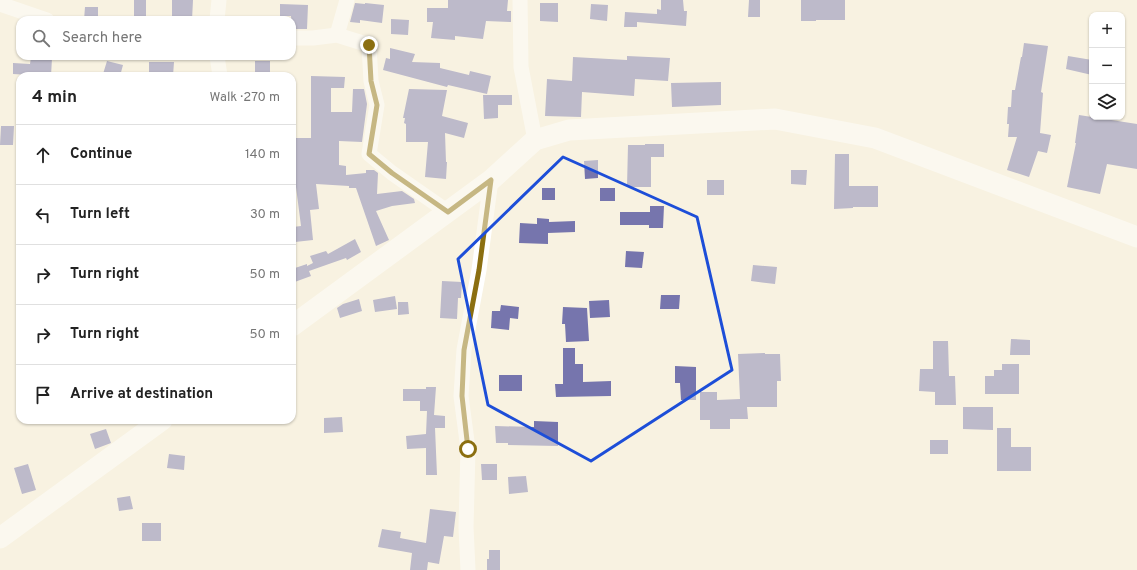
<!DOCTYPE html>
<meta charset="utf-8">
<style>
body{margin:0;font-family:Overpass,sans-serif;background:#f6f6f6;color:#222}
.controls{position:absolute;right:12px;top:12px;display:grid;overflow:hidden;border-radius:8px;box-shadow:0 1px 3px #0004}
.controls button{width:36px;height:36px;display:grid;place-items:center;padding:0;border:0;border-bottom:1px solid #e0e0e0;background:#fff;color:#222;font:20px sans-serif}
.stop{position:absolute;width:12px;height:12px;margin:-9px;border:3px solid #8b6f11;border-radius:50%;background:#fff}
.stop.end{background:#8b6f11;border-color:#fff;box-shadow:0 1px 4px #0008}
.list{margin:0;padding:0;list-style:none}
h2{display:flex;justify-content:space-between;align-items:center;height:52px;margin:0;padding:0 16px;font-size:17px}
h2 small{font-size:13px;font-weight:400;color:#767676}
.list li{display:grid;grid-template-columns:26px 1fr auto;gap:12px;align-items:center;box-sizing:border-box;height:60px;padding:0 16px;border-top:1px solid #e0e0e0}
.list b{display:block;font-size:15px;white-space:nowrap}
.list em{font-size:13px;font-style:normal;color:#767676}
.icon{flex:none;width:22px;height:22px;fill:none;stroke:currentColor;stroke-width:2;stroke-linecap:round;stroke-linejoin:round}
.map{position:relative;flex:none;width:1137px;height:570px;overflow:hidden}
.search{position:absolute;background:#fff;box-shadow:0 1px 3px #0004;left:16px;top:16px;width:280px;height:44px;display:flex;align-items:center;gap:10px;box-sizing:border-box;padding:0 14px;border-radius:12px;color:#767676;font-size:15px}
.panel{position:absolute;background:#fff;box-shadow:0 1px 3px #0004;left:16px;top:72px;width:280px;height:352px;border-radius:12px}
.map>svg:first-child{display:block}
.building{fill:#7675ad}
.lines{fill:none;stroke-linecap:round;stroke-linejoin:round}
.street{stroke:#fff;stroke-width:15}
.secondary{stroke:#fff;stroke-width:21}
.route{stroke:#8b6f11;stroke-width:5}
.marked{fill:none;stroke:#1d4ed8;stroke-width:3;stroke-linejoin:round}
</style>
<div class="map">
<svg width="1137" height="570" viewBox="0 0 1137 570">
<rect width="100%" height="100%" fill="#f8f2e1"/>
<!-- building -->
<path class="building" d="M 134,0 L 146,0 L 146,19 L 134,19 Z
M 172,0 L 193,0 L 192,20 L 172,20 Z
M 448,0 L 508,0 L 507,11 L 511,11 L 511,22 L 486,21 L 483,39 L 455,36 L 455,40 L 431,38 L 433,22 L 427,22 L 427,8 L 448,8 Z
M 661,0 L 683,0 L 684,11 L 687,11 L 686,26 L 637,22 L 637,27 L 624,27 L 625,12 L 657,14 L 657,9 L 661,10 Z
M 749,0 L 760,0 L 760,17 L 748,17 Z
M 801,0 L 845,0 L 845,20 L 816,20 L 816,21 L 801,21 Z
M 355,3 L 365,4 L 365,3 L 384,5 L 382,23 L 360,20 L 360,23 L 350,22 Z
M 540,3 L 558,3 L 558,22 L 540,21 Z
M 280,4 L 308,5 L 307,29 L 292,29 L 291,16 L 280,16 Z
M 591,4 L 608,5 L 607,21 L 590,19 Z
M 85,7 L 98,7 L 98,20 L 84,20 Z
M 391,19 L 409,20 L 408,35 L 391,34 Z
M 1024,43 L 1048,46 L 1041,92 L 1043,93 L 1040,133 L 1051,135 L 1047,153 L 1038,151 L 1029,177 L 1007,170 L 1017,137 L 1008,137 L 1009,124 L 1007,124 L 1008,107 L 1011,107 L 1012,90 L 1015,90 L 1021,57 L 1022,57 Z
M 390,48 L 415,54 L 412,62 L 440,63 L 440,68 L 469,75 L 470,71 L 491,76 L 487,94 L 448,85 L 447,87 L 383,70 L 386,58 L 390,59 Z
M 627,56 L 670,58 L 668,81 L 635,79 L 634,96 L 582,92 L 581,117 L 545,116 L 547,79 L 572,81 L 573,57 L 627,60 Z
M 1068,56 L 1092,60 L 1092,75 L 1066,69 Z
M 31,57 L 52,58 L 51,76 L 30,76 L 30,75 L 13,74 L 13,63 L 30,64 Z
M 107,61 L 123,65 L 120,76 L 103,74 Z
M 255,61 L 270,61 L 270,74 L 255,74 Z
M 149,62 L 174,62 L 173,76 L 149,76 Z
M 311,76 L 345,77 L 344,88 L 331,88 L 331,112 L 352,112 L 353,89 L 364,89 L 367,104 L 362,142 L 339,141 L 339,165 L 346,166 L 346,175 L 366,173 L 366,170 L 374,170 L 378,173 L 377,194 L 402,191 L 414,199 L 415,203 L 392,206 L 376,211 L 389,240 L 376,246 L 356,188 L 349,188 L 349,186 L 316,184 L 319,209 L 310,210 L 313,240 L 295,242 L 293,227 L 301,226 L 296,187 L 292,187 L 292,138 L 311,138 Z
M 721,82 L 721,105 L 672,107 L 671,83 Z
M 409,89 L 447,90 L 442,116 L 468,123 L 464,138 L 445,133 L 446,162 L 447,162 L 446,179 L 425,177 L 428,142 L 406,142 L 406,124 L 404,123 L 405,118 L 403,118 Z
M 483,95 L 512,95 L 512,105 L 498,105 L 498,118 L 484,119 Z
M 1079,115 L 1137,124 L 1137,169 L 1107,164 L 1100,194 L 1067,187 L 1076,143 L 1075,143 Z
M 1,126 L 14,126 L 13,145 L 0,145 Z
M 645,144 L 664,144 L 664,157 L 651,157 L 651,187 L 627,187 L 628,145 L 645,145 Z
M 835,154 L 849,154 L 849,186 L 878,186 L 878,207 L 853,207 L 853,208 L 834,209 Z
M 598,160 L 598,178 L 585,179 L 584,161 Z
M 791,170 L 807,170 L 806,185 L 791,184 Z
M 707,180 L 724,180 L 724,195 L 707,195 Z
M 542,188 L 555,188 L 555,200 L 542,200 Z
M 600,188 L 615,188 L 615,201 L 600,201 Z
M 650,206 L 664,206 L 663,228 L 649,228 L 649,225 L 620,225 L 620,212 L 650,212 Z
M 537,218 L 549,219 L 549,222 L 575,221 L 575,232 L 548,233 L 548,244 L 519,243 L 520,223 L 537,224 Z
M 355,239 L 361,252 L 347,260 L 346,258 L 309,271 L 311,276 L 292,283 L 292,269 L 307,264 L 307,266 L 313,263 L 310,256 L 326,251 L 328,254 Z
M 626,251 L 644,252 L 642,268 L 625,267 Z
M 753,265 L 777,267 L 775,284 L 751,281 Z
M 442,281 L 462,282 L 461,298 L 458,298 L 457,319 L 440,318 Z
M 661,295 L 680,295 L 679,309 L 660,309 Z
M 395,296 L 397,309 L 375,312 L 373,300 Z
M 359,299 L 362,311 L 340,318 L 337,308 L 343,304 Z
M 609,300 L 610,317 L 590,318 L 589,301 Z
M 398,302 L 408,302 L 409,314 L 398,315 Z
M 501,305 L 519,307 L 518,319 L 510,318 L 509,330 L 491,328 L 492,311 L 500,311 Z
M 563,307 L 587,308 L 589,341 L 566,342 L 565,324 L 562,324 Z
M 1011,339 L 1030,340 L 1030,355 L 1010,355 Z
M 933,341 L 948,341 L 949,376 L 955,376 L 956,405 L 935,405 L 935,392 L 919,391 L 920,369 L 933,369 Z
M 563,348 L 575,348 L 575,364 L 583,364 L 583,382 L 611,381 L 611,396 L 556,397 L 555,384 L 563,384 Z
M 765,353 L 765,354 L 780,354 L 781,381 L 777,381 L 777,407 L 747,407 L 748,419 L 730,419 L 730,429 L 710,429 L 710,420 L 700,420 L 700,392 L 717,392 L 717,400 L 740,399 L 738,354 Z
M 1002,364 L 1019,364 L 1019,394 L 985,394 L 985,376 L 994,376 L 994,370 L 1002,370 Z
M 675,366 L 696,367 L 696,400 L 681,400 L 680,383 L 675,383 Z
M 499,375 L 522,375 L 522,391 L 499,391 Z
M 426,387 L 436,387 L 434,415 L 445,416 L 445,428 L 435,428 L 437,475 L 426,475 L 426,448 L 407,449 L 406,436 L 426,434 L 427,411 L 420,411 L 420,401 L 403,401 L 403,389 L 426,389 Z
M 963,407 L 993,407 L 993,430 L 963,429 Z
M 342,417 L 343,432 L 324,433 L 324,418 Z
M 534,421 L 558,422 L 558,446 L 508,445 L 508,443 L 496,443 L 495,426 L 534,427 Z
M 997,428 L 1011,428 L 1011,447 L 1031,447 L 1031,471 L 997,471 Z
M 106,429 L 111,443 L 95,449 L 90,434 Z
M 930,440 L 948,440 L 948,454 L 930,454 Z
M 169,454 L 185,456 L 184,470 L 167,468 Z
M 28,464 L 36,490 L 22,494 L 14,468 Z
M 481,464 L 497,464 L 497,480 L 482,480 Z
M 526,476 L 528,492 L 509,494 L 508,477 Z
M 130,496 L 133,509 L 119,511 L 117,498 Z
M 430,509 L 456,512 L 453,537 L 444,536 L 439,564 L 428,562 L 427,570 L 410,570 L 412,553 L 378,547 L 382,529 L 401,532 L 400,538 L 426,543 Z
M 142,523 L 161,523 L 161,541 L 142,541 Z
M 489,550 L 500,550 L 500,570 L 487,570 L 487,559 L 489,559 Z"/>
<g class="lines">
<!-- street -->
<path class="street" d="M 520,0 L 521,67 L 535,140
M 0,4 L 47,20
M 217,20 L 219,0
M 337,35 L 347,0
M 292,38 L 313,38 L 337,35 L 369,45 L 371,81 L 377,105 L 369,154 L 392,173 L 448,212
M 217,56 L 220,76
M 468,570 L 466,527 L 468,449 L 461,396 L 464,350 L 479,270 L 491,180"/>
<!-- secondary -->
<path class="secondary" d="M 292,326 L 491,180 L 535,140 L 569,130 L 775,119 L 875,138 L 1137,237
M 0,538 L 162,420"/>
</g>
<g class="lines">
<!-- route -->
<path class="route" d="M 369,45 L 371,81 L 377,105 L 369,154 L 392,173 L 448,212 L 491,180 L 479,270 L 464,350 L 462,396 L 468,449"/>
</g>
<!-- marked area -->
<path d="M0 0H1137V570H0ZM 563,157 L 697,217 L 732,370 L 591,461 L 488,405 L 458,259 Z" fill="#f8f2e1" fill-opacity=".55" fill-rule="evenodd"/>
<path class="marked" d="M 563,157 L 697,217 L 732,370 L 591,461 L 488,405 L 458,259 Z"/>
</svg>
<div class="controls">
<button>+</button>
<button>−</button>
<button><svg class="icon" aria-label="layers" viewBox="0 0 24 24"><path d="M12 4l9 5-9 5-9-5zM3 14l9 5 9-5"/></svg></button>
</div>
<div class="stop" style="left:468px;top:449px"></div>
<div class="stop end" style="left:369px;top:45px"></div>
<div class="search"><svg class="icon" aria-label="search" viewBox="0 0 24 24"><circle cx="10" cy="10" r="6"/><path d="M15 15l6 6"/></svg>Search here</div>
<section class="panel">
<h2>4 min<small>Walk · 270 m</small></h2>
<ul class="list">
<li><svg class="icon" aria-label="ahead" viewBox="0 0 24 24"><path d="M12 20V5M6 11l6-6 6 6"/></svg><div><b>Continue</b></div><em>140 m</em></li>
<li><svg class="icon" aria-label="left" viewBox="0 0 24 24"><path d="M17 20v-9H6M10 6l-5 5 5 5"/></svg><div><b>Turn left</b></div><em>30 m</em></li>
<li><svg class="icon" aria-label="right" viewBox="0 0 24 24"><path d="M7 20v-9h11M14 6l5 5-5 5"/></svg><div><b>Turn right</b></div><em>50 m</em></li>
<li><svg class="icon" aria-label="right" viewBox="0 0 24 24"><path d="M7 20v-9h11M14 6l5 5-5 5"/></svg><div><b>Turn right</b></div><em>50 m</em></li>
<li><svg class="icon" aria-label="arrive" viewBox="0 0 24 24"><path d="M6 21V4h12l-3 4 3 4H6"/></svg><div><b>Arrive at destination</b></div></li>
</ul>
</section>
</div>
